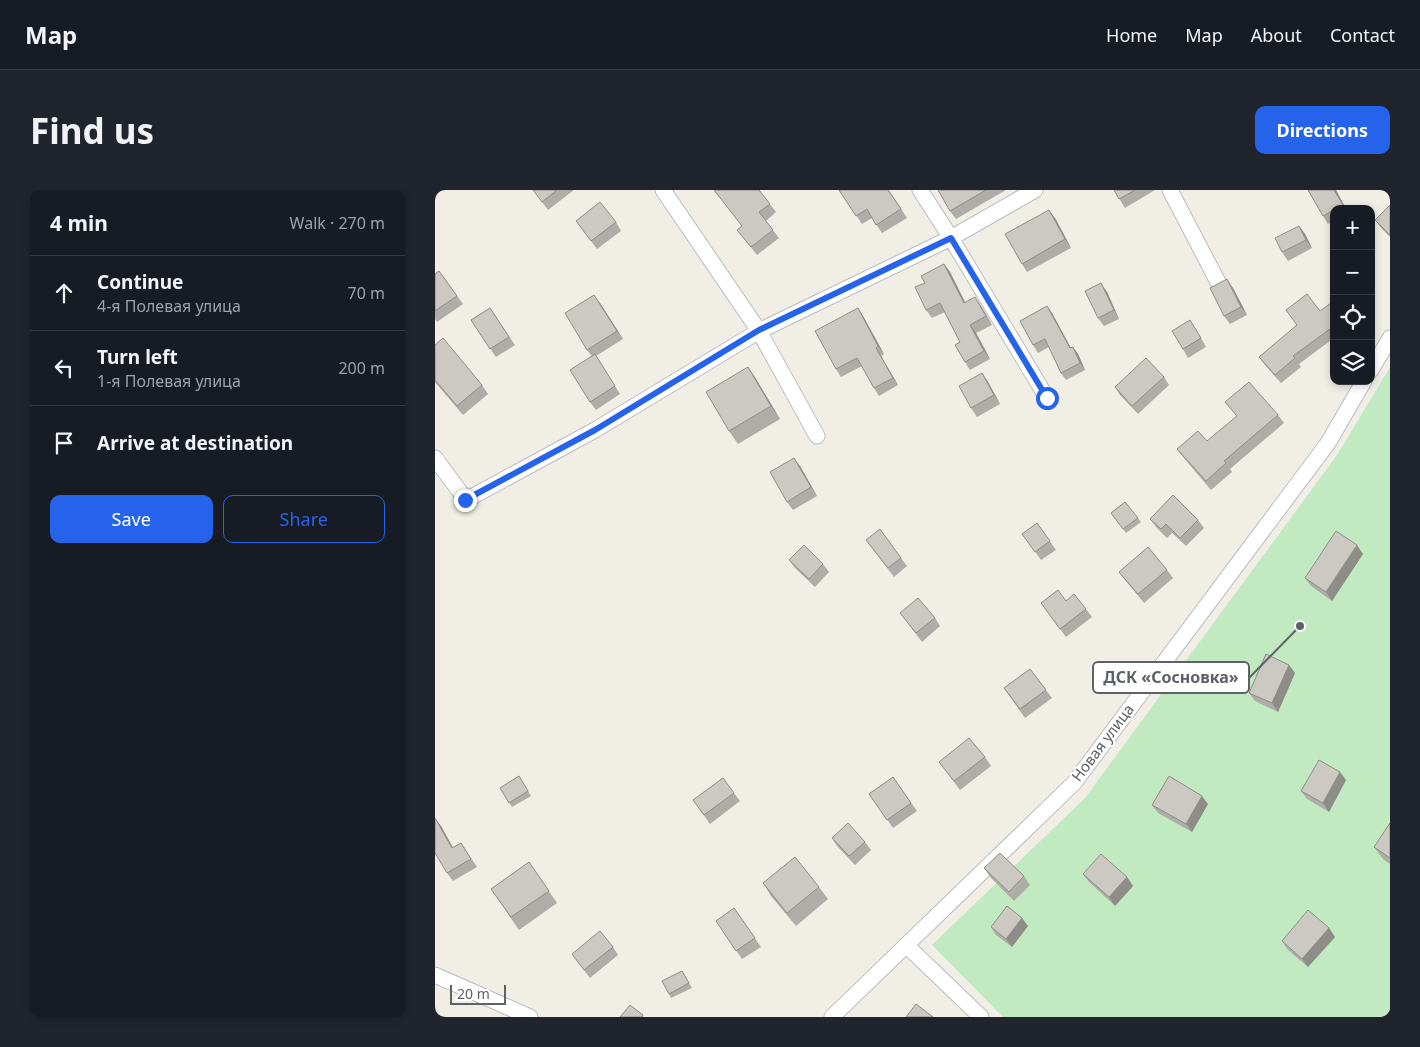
<!DOCTYPE html>
<meta charset="utf-8">
<style>
body{margin:0;font-family:"Noto Sans",sans-serif;background:#20242c;color:#f1f3f6}
.controls{position:absolute;right:15px;top:15px;display:grid;overflow:hidden;border-radius:10px;box-shadow:0 2px 8px #0003}
.controls button{width:45px;height:45px;display:grid;place-items:center;padding:0;border:0;border-bottom:1px solid #363941;background:#171b24;color:#f1f3f6;font:25px sans-serif}
.scale{position:absolute;left:15px;bottom:12px;width:56px;box-sizing:border-box;padding-left:5px;border:2px solid #5d6268;border-top:0;font-size:14px;line-height:18px;white-space:nowrap;color:#5d6268;-webkit-text-stroke:4px #fff;paint-order:stroke}
.stop{position:absolute;width:15px;height:15px;margin:-11px;border:4px solid #2563eb;border-radius:50%;background:#fff}
.stop.end{background:#2563eb;border-color:#fff;box-shadow:0 1px 5px #0008}
.list{margin:0;padding:0;list-style:none}
h2{display:flex;justify-content:space-between;align-items:center;height:65px;margin:0;padding:0 20px;font-size:21px}
h2 small{font-size:16px;font-weight:400;color:#9ea1a6}
.list li{display:grid;grid-template-columns:32px 1fr auto;gap:15px;align-items:center;box-sizing:border-box;height:75px;padding:0 20px;border-top:1px solid #363941}
.list b{display:block;font-size:19px;white-space:nowrap}
.list p{margin:0;font-size:16px;white-space:nowrap;color:#9ea1a6}
.list em{font-size:16px;font-style:normal;color:#9ea1a6}
.actions{display:flex;gap:10px;padding:15px 20px}
.actions a{flex:1;padding:11px 0;border:1px solid #2563eb;border-radius:10px;text-align:center;font-size:18px;color:#2563eb}
.actions .main{background:#2563eb;color:#fff}
.icon{flex:none;width:28px;height:28px;fill:none;stroke:currentColor;stroke-width:2;stroke-linecap:round;stroke-linejoin:round}
.map{position:relative;flex:none;width:955px;height:827px;overflow:hidden;border-radius:10px}
header{display:flex;align-items:center;gap:30px;box-sizing:border-box;height:70px;padding:0 25px;background:#171b24;border-bottom:1px solid #363941}
header strong{font-size:24px}
nav{display:flex;gap:28px;margin-inline-start:auto;font-size:18px}
.intro{display:flex;align-items:center;justify-content:space-between;box-sizing:border-box;height:120px;padding:0 30px}
h1{margin:0;font-size:35px}
.button{padding:12px 22px;border-radius:10px;background:#2563eb;color:#fff;font-size:18px;font-weight:700}
main{display:flex;gap:30px;padding:0 30px}
aside{flex:1;background:#171b24;border-radius:10px;box-shadow:0 2px 8px #0003}
.map>svg:first-child{display:block}
.green{fill:#c2eac1}
.lines{fill:none;stroke-linecap:round;stroke-linejoin:round}
.street-casing{stroke:#b9bcc1;stroke-width:17}
.street{stroke:#fff;stroke-width:15}
.wall{fill:#afada8}
.shaded-wall{fill:#8f8d88}
.building{fill:#ccc9c3;stroke:#8f8d88}
.route{stroke:#2563eb;stroke-width:6}
.labels{text-anchor:middle;stroke-width:4;stroke-linejoin:round;paint-order:stroke}
.street-label{font-size:15px;fill:#5d6268;stroke:#fff}
.leader{fill:none;stroke:#5d6268;stroke-width:2}
.callout-dot{fill:#5d6268;stroke:#fff;stroke-width:2}
.callout{fill:#fff;stroke:#5d6268;stroke-width:2}
.callout-label{font-size:16px;text-anchor:middle;font-weight:bold;fill:#5d6268}
</style>
<header>
<strong>Map</strong>
<nav><a>Home</a><a>Map</a><a>About</a><a>Contact</a></nav>
</header>
<div class="intro"><h1>Find us</h1><a class="button">Directions</a></div>
<main>
<aside>
<h2>4 min<small>Walk · 270 m</small></h2>
<ul class="list">
<li><svg class="icon" aria-label="ahead" viewBox="0 0 24 24"><path d="M12 20V5M6 11l6-6 6 6"/></svg><div><b>Continue</b><p>4-я Полевая улица</p></div><em>70 m</em></li>
<li><svg class="icon" aria-label="left" viewBox="0 0 24 24"><path d="M17 20v-9H6M10 6l-5 5 5 5"/></svg><div><b>Turn left</b><p>1-я Полевая улица</p></div><em>200 m</em></li>
<li><svg class="icon" aria-label="arrive" viewBox="0 0 24 24"><path d="M6 21V4h12l-3 4 3 4H6"/></svg><div><b>Arrive at destination</b></div></li>
</ul>
<div class="actions"><a class="main">Save</a><a>Share</a></div>
</aside>
<div class="map">
<svg width="955" height="827" viewBox="0 0 955 827">
<rect width="100%" height="100%" fill="#f1eee6"/>
<!-- green -->
<path class="green" d="M 955,177 L 955,827 L 568,827 L 497,755 L 650,608 L 902,265 Z"/>
<g class="lines">
<defs>
<path id="street" d="M 228,0 L 324,141 L 382,246
M 485,0 L 516,48 L 612,208
M 735,0 L 783,92
M 936,180 L 955,148
M 0,268 L 31,310 L 160,240 L 324,141 L 516,48 L 600,0
M 471,755 L 546,827
M 0,785 L 95,827
M 397,827 L 639,593 L 893,253 L 929,191"/>
</defs>
<!-- street casing -->
<use href="#street" class="street-casing"/>
<!-- street -->
<use href="#street" class="street"/>
</g>
<!-- wall -->
<path class="wall" d="M 98,0 L 139,0 L 113,20 Z
M 279,0 L 324,0 L 341,22 L 331,31 L 344,48 L 322,65 L 302,40 L 307,36 Z
M 404,0 L 454,0 L 472,28 L 447,43 L 437,28 L 427,34 Z
M 503,0 L 571,0 L 521,29 L 515,21 Z
M 679,0 L 720,0 L 690,18 Z
M 873,0 L 901,0 L 911,19 L 899,19 L 899,32 L 893,34 L 888,26 Z
M 955,15 L 955,47 L 946,38 L 940,30 Z
M 620,28 L 636,58 L 592,82 L 587,74 Z
M 141,31 L 181,32 L 186,41 L 162,59 Z
M 864,36 L 870,44 L 877,58 L 853,71 L 847,62 Z
M 509,74 L 515,82 L 530,113 L 546,116 L 557,135 L 541,143 L 555,169 L 535,180 L 530,172 L 525,152 L 510,122 L 497,128 L 491,120 L 490,93 Z
M 4,81 L 28,114 L 2,132 L 0,129 L 0,84 Z
M 798,98 L 812,125 L 795,134 L 789,126 Z
M 672,102 L 684,129 L 669,136 L 663,128 Z
M 899,111 L 899,148 L 864,174 L 866,177 L 846,193 L 830,175 L 824,167 Z
M 165,113 L 188,149 L 161,166 L 185,204 L 161,220 L 155,212 L 157,166 L 152,160 Z
M 612,116 L 617,123 L 636,158 L 638,157 L 643,164 L 650,180 L 631,190 L 626,183 L 614,157 L 603,163 L 598,155 Z
M 55,118 L 80,155 L 61,167 L 36,130 Z
M 423,118 L 428,126 L 449,164 L 446,166 L 463,195 L 444,206 L 439,198 L 427,176 L 406,187 L 401,179 Z
M 761,139 L 771,157 L 753,168 L 748,159 Z
M 0,155 L 47,195 L 53,204 L 28,225 L 0,192 Z
M 313,177 L 321,189 L 345,229 L 303,254 L 294,241 Z
M 547,183 L 553,192 L 565,214 L 542,227 L 536,218 Z
M 729,187 L 734,195 L 703,224 L 685,205 L 680,197 Z
M 790,212 L 843,225 L 849,233 L 795,279 L 797,282 L 776,300 L 748,267 L 742,259 L 772,251 L 802,226 Z
M 365,276 L 382,306 L 358,320 L 352,312 Z
M 690,312 L 706,332 L 691,343 L 676,323 Z
M 715,329 L 763,330 L 769,338 L 751,356 L 737,343 L 732,348 L 721,337 Z
M 602,333 L 621,360 L 606,370 L 587,344 Z
M 437,358 L 466,368 L 472,376 L 459,387 Z
M 928,364 L 897,411 L 876,396 L 870,388 Z
M 354,370 L 388,374 L 394,382 L 380,397 L 360,378 Z
M 732,380 L 738,388 L 709,413 L 690,390 L 684,382 Z
M 631,411 L 651,419 L 657,427 L 631,447 L 606,413 Z
M 465,423 L 500,428 L 505,436 L 487,452 Z
M 854,475 L 860,483 L 843,522 L 820,511 L 814,503 Z
M 595,479 L 617,508 L 590,528 L 569,498 Z
M 550,567 L 556,576 L 525,600 L 504,572 Z
M 905,582 L 911,590 L 894,622 L 872,609 L 866,601 Z
M 84,586 L 96,606 L 77,617 L 65,598 Z
M 458,587 L 482,621 L 458,638 L 434,604 Z
M 299,603 L 305,611 L 275,634 L 258,610 Z
M 773,614 L 757,642 L 723,623 L 717,615 Z
M 955,633 L 955,674 L 948,669 L 939,657 Z
M 6,636 L 18,658 L 26,653 L 42,677 L 18,691 L 12,683 Z
M 397,648 L 430,652 L 436,660 L 420,675 L 402,656 Z
M 94,672 L 122,713 L 84,740 L 56,699 Z
M 549,678 L 589,686 L 595,695 L 579,711 L 555,687 Z
M 648,684 L 692,687 L 698,696 L 680,716 L 654,692 Z
M 328,693 L 384,697 L 393,709 L 361,736 L 336,706 Z
M 299,718 L 326,757 L 307,769 L 281,731 Z
M 593,736 L 577,757 L 561,745 L 556,737 Z
M 894,738 L 900,747 L 873,777 L 852,759 L 847,751 Z
M 178,757 L 183,765 L 155,788 L 137,764 Z
M 247,781 L 257,798 L 236,808 L 234,804 Z"/>
<!-- shaded-wall -->
<path class="shaded-wall" d="M 899,0 L 901,0 L 911,19 L 908,15 Z
M 614,20 L 620,28 L 636,58 L 630,49 Z
M 864,36 L 870,44 L 877,58 L 871,50 Z
M 509,74 L 515,82 L 535,122 L 529,113 Z
M 792,89 L 798,98 L 812,125 L 806,117 Z
M 666,93 L 672,102 L 684,129 L 679,120 Z
M 159,105 L 165,113 L 188,149 L 182,141 Z
M 540,107 L 546,116 L 557,135 L 551,126 Z
M 612,116 L 617,123 L 640,166 L 635,158 Z
M 423,118 L 428,126 L 449,164 L 443,156 Z
M 535,135 L 541,143 L 555,169 L 549,161 Z
M 638,157 L 643,164 L 650,180 L 645,173 Z
M 441,158 L 446,166 L 463,195 L 458,188 Z
M 313,177 L 321,189 L 345,229 L 336,216 Z
M 547,183 L 553,192 L 565,214 L 559,205 Z
M 359,268 L 365,276 L 382,306 L 376,297 Z
M 922,355 L 928,364 L 897,411 L 891,402 Z
M 854,475 L 860,483 L 843,522 L 837,513 Z
M 905,582 L 911,590 L 894,622 L 888,613 Z
M 767,606 L 773,614 L 757,642 L 751,634 Z
M 0,628 L 6,636 L 23,667 L 17,658 Z
M 692,687 L 698,696 L 680,716 L 674,707 Z
M 587,728 L 593,736 L 577,757 L 571,749 Z
M 894,738 L 900,747 L 873,777 L 867,769 Z"/>
<!-- building -->
<path class="building" d="M 98,0 L 122,0 L 107,12 Z
M 279,0 L 324,0 L 335,14 L 324,22 L 338,40 L 316,57 L 302,40 L 307,36 Z
M 404,0 L 453,0 L 466,19 L 441,35 L 432,19 L 421,26 Z
M 503,0 L 551,0 L 515,21 Z
M 679,0 L 700,0 L 684,9 Z
M 873,0 L 899,0 L 908,15 L 901,19 L 899,19 L 899,20 L 888,26 Z
M 165,12 L 181,32 L 156,51 L 141,31 Z
M 955,15 L 955,45 L 940,30 Z
M 614,20 L 630,49 L 587,74 L 570,44 Z
M 864,36 L 871,50 L 847,62 L 840,48 Z
M 509,74 L 529,113 L 540,107 L 551,126 L 535,135 L 549,161 L 530,172 L 520,155 L 525,152 L 505,113 L 491,120 L 480,97 L 490,93 L 486,86 Z
M 4,81 L 22,106 L 0,121 L 0,84 Z
M 792,89 L 806,117 L 789,126 L 775,98 Z
M 666,93 L 679,120 L 663,128 L 650,101 Z
M 872,104 L 885,121 L 899,111 L 899,136 L 858,166 L 860,168 L 840,185 L 824,167 L 862,135 L 851,120 Z
M 159,105 L 182,141 L 152,160 L 130,123 Z
M 612,116 L 635,158 L 638,157 L 645,173 L 626,183 L 610,149 L 598,155 L 585,131 Z
M 55,118 L 74,147 L 55,159 L 36,130 Z
M 423,118 L 443,156 L 441,158 L 458,188 L 439,198 L 422,168 L 401,179 L 380,141 Z
M 755,130 L 766,148 L 748,159 L 737,141 Z
M 8,148 L 47,195 L 22,216 L 0,190 L 0,155 Z
M 160,164 L 180,196 L 155,212 L 135,180 Z
M 711,168 L 729,187 L 697,216 L 680,197 Z
M 313,177 L 336,216 L 294,241 L 271,202 Z
M 547,183 L 559,205 L 536,218 L 524,196 Z
M 814,192 L 843,225 L 789,271 L 791,273 L 771,291 L 742,259 L 763,241 L 772,251 L 802,226 L 790,212 Z
M 359,268 L 376,297 L 352,312 L 335,282 Z
M 738,305 L 763,330 L 745,348 L 731,334 L 726,339 L 715,329 Z
M 690,312 L 703,328 L 688,339 L 676,323 Z
M 602,333 L 615,351 L 600,362 L 587,344 Z
M 445,339 L 466,368 L 453,378 L 431,350 Z
M 901,341 L 922,355 L 891,402 L 870,388 Z
M 369,355 L 388,374 L 374,389 L 354,370 Z
M 713,357 L 732,380 L 703,404 L 684,382 Z
M 623,400 L 631,411 L 639,404 L 651,419 L 625,439 L 606,413 Z
M 483,408 L 500,428 L 481,443 L 465,423 Z
M 831,464 L 854,475 L 837,513 L 814,503 Z
M 595,479 L 611,500 L 585,519 L 569,498 Z
M 534,548 L 550,567 L 519,591 L 504,572 Z
M 884,570 L 905,582 L 888,613 L 866,601 Z
M 84,586 L 93,601 L 74,613 L 65,598 Z
M 734,586 L 767,606 L 751,634 L 717,615 Z
M 458,587 L 476,613 L 452,630 L 434,604 Z
M 288,588 L 299,603 L 269,625 L 258,610 Z
M 0,628 L 17,658 L 26,653 L 36,669 L 12,683 L 0,663 Z
M 413,633 L 430,652 L 414,666 L 397,648 Z
M 955,633 L 955,668 L 939,657 Z
M 565,663 L 589,686 L 574,702 L 549,678 Z
M 666,664 L 692,687 L 674,707 L 648,684 Z
M 360,667 L 384,697 L 352,723 L 328,693 Z
M 94,672 L 114,701 L 76,727 L 56,699 Z
M 572,716 L 587,728 L 571,749 L 556,737 Z
M 299,718 L 320,748 L 301,761 L 281,731 Z
M 873,720 L 894,738 L 867,769 L 847,751 Z
M 165,741 L 178,757 L 149,780 L 137,764 Z
M 247,781 L 254,793 L 234,804 L 227,791 Z
M 481,814 L 498,827 L 471,827 Z
M 195,815 L 208,825 L 207,827 L 185,827 Z"/>
<g class="lines">
<!-- route -->
<path class="route" d="M 30,310 L 160,240 L 324,140 L 516,48 L 612,208"/>
</g>
<g class="labels">
<!-- street labels -->
<g class="street-label">
<text transform="translate(668 553) rotate(-53)" y="5">Новая улица</text>
</g>
</g>
<!-- callouts -->
<path class="leader" d="M865 436L814 488"/>
<circle class="callout-dot" cx="865" cy="436" r="5"/>
<rect class="callout" x="658" y="472" width="156" height="31" rx="5"/>
<g class="callout-label">
<text x="736" y="493">ДСК «Сосновка»</text>
</g>
</svg>
<div class="controls">
<button>+</button>
<button>−</button>
<button><svg class="icon" aria-label="locate" viewBox="0 0 24 24"><circle cx="12" cy="12" r="6"/><path d="M12 2v4M12 18v4M2 12h4M18 12h4"/></svg></button>
<button><svg class="icon" aria-label="layers" viewBox="0 0 24 24"><path d="M12 4l9 5-9 5-9-5zM3 14l9 5 9-5"/></svg></button>
</div>
<div class="scale">20 m</div>
<div class="stop" style="left:612px;top:208px"></div>
<div class="stop end" style="left:30px;top:310px"></div>
</div>
</main>
